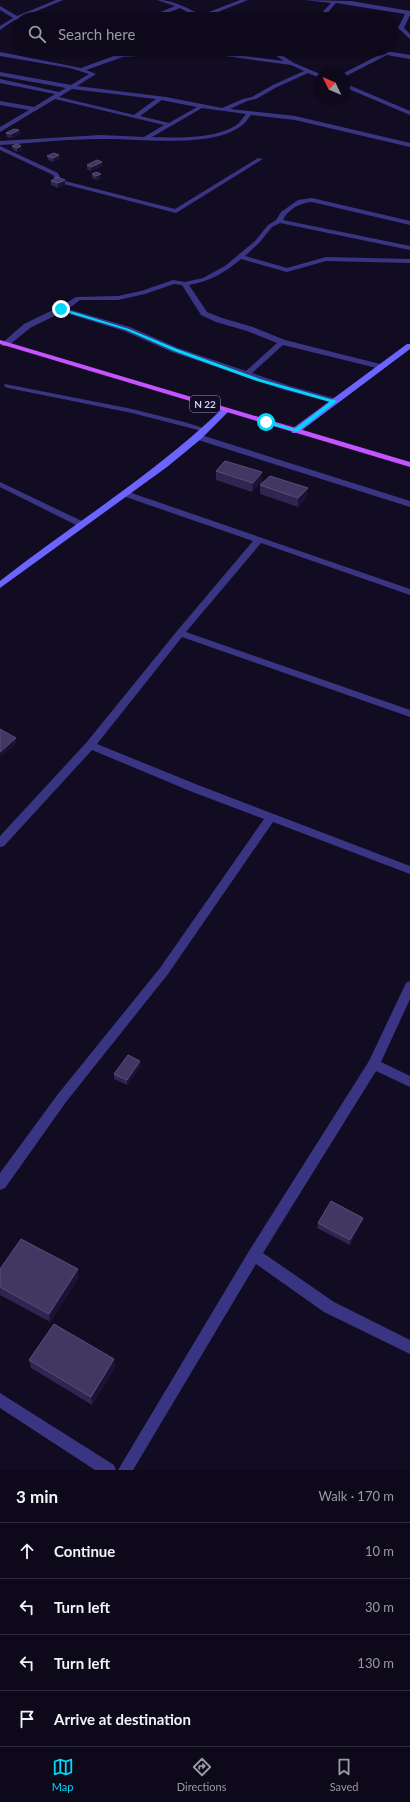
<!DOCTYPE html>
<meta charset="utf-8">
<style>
body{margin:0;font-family:Lato,sans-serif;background:#1b1727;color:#f1f3f6}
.compass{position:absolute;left:314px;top:68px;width:36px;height:36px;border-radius:50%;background:#0d091a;box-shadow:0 1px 3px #0004;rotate:314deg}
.stop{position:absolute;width:12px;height:12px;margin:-9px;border:3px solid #00d8f8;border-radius:50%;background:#fff}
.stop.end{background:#00d8f8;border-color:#fff;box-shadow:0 1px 4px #0008}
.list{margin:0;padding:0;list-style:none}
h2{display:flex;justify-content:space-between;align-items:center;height:52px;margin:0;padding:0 16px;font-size:17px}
h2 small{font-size:13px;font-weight:400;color:#9a9aa2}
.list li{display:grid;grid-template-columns:26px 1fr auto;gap:12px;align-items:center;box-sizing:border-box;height:56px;padding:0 16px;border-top:1px solid #2d2a39}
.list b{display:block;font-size:15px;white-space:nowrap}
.list em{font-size:13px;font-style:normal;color:#9a9aa2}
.icon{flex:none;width:22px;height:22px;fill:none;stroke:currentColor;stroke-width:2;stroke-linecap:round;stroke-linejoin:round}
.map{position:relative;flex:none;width:410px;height:1470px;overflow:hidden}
.search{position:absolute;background:#0d091a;box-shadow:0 1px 3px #0004;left:12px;right:12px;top:12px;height:44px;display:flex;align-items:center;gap:10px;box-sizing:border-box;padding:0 14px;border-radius:22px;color:#9a9aa2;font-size:15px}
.sheet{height:276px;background:#0d091a}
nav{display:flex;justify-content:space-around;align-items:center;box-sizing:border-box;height:56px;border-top:1px solid #2d2a39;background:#0d091a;font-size:11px;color:#9a9aa2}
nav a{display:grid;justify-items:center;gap:2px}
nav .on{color:#00d8f8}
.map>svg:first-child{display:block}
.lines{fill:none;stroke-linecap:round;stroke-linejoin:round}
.street{fill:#3a3583;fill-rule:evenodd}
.secondary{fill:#6c64ff;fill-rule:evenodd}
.primary{fill:#c454ff;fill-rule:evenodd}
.wall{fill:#2e2550}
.shaded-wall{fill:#1b1336}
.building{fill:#403763;stroke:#574e7b}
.route{fill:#00d8f8}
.labels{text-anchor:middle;stroke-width:4;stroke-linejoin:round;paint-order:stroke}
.shield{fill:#110c22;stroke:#9a93bd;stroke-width:1}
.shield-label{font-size:10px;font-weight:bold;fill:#d4cdff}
</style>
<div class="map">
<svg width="410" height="1470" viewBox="0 0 410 1470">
<rect width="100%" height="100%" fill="#110c22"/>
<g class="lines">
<!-- street -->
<path class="street" d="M 56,0 L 63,0 L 13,21 L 0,30 L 0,26 L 13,18 L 0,10 L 0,6 L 17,16 Z
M 157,0 C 174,0 187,8 201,15 L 240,0 L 248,0 L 205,17 L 207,19 L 200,19 L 180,8 L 152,19 L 144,19 L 175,6 Z
M 305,0 L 351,1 L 410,11 L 410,15 L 404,28 L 410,34 L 410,39 L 398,28 L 405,14 L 336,3 L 322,19 L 316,19 L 331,3 Z
M 164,49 L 173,49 L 155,55 L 123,57 L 86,70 L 96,74 L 77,86 L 166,97 L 222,108 L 243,99 L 252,97 L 273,85 L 304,71 L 291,65 L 174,49 L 189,49 L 284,61 L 265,49 L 272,49 L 294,63 L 320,74 L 320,78 L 308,73 L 277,87 L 256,99 L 247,101 L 230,109 L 295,116 L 410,143 L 410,147 L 295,120 L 251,115 C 248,118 245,124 241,126 C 211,149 137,138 100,139 C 67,139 33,143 0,145 L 0,141 L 101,135 L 144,137 L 164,125 L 55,99 L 0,132 L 0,127 L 29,110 L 0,105 L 0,101 L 34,107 L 55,94 L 0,83 L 0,79 L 59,92 L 66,88 L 0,76 L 0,72 L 71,85 L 89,74 L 70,68 L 0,56 L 0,52 L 81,68 L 122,53 L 155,51 ZM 72,89 L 156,99 L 134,115 L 59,97 ZM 162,100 L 166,101 L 197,107 L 169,123 L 140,116 ZM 202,108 L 246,114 C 243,117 241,121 238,124 C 218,139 176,138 152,137 Z
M 362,49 L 373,49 L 410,55 L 410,59 L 387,55 L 344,77 L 344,74 L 342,74 L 381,54 Z
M 344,83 L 410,111 L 410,115 L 344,87 Z
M 0,146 L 58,173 L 61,180 L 175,209 L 258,158 L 263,159 L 176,213 L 56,182 L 53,175 L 0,150 Z
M 312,198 L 410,221 L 410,225 L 312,202 C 300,203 288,209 283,220 L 410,246 L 410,250 L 280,223 L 272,227 L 259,243 L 245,256 L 287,268 L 326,257 L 410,259 L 410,263 L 326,261 L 287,272 L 241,259 C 224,273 211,281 189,285 L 207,312 L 222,318 L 253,327 L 285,340 L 384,365 L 385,367 L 381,369 L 283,345 L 252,373 L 290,386 L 337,399 L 337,403 L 334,403 L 284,390 L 172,352 L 124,331 L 62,312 L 30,328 L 8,346 L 2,346 L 1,344 L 24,324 L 61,306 L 76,297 L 118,296 L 141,291 L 173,280 L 185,282 L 203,278 L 225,266 L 255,241 L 268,225 L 276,220 L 281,212 L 298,200 ZM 174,284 L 182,285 L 201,315 L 216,322 L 247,331 L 277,343 L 246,371 L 178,348 L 130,327 L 68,309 L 80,300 L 118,300 L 145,294 Z
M 5,384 L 132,409 L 184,422 L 210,430 L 206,432 L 132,413 L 8,388 L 4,386 Z
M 195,435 L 201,435 L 410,501 L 410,507 L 195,439 Z
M 0,482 L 84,522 L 85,524 L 81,527 L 78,526 L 0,487 Z
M 126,491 L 410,589 L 410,595 L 261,543 L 186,632 L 410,710 L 410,717 L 182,637 L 97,744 L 198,785 L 410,866 L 410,874 L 273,822 L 168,974 L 66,1102 L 5,1188 L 0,1190 L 0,1173 L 58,1094 L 160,968 L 264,819 L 190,791 L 92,750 L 4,846 L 0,847 L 0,836 L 86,743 L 177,631 L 253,541 L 123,496 L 122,494 Z
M 410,981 L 410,999 L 381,1062 L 410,1076 L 410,1087 L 376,1071 L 263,1253 L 334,1302 L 410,1340 L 410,1354 L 324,1312 L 256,1264 L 133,1470 L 118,1470 L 249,1251 L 369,1061 L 406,983 Z
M 0,1393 L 114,1465 L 116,1470 L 95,1470 L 0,1408 Z"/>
<!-- secondary -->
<path class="secondary" d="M 407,344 L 410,344 L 410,349 L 298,433 L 292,433 L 292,429 Z
M 223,408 L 226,408 L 230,410 L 201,439 L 167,467 L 0,588 L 0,581 C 74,523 155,474 223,408 Z"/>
<!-- primary -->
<path class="primary" d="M 0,340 L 410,462 L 410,467 L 0,344 Z"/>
</g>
<!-- wall -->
<path class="wall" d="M 19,130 L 20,134 L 12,138 L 7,137 L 6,133 Z
M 12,146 L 22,150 L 17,152 L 13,150 Z
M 47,156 L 60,159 L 53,162 L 48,160 Z
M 87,165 L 102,166 L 91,171 L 87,169 Z
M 92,174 L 101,174 L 101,178 L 97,180 L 92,178 Z
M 51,181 L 65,184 L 58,188 L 51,185 Z
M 216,471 L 262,472 L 262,481 L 252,492 L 216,480 Z
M 260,485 L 307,497 L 298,507 L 260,494 Z
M 140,1061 L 141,1066 L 127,1085 L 114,1079 L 114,1074 Z
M 363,1218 L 362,1222 L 350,1245 L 317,1228 L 318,1223 Z
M 0,1269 L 79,1277 L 50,1322 L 0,1295 Z
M 114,1359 L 115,1367 L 92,1405 L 31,1368 L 29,1360 Z"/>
<!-- shaded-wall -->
<path class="shaded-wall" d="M 19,130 L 20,134 L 12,138 L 11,134 Z
M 21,146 L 22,150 L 17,152 L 17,148 Z
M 59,155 L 60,159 L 53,162 L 53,158 Z
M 102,162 L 102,166 L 91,171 L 91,167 Z
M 101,174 L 101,178 L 97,180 L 96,176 Z
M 65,180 L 65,184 L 58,188 L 58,183 Z
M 262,472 L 262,481 L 252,492 L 253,483 Z
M 308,488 L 307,497 L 298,507 L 298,498 Z
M 16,738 L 17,743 L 0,757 L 0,752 Z
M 140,1061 L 141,1066 L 127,1085 L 127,1080 Z
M 363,1218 L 362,1222 L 350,1245 L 350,1240 Z
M 78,1269 L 79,1277 L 50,1322 L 49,1314 Z
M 114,1359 L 115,1367 L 92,1405 L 91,1397 Z"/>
<!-- building -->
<path class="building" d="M 14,129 L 19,130 L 11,134 L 6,133 Z
M 17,144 L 21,146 L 17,148 L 12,146 Z
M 54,153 L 59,155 L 53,158 L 47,156 Z
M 97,160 L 102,162 L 91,167 L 87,165 Z
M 96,172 L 101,174 L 96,176 L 92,174 Z
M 57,177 L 65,180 L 58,183 L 51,181 Z
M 225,461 L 262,472 L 253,483 L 216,471 Z
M 270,476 L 308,488 L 298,498 L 260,485 Z
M 0,729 L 16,738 L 0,752 Z
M 128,1055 L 140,1061 L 127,1080 L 114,1074 Z
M 331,1201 L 363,1218 L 350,1240 L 318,1223 Z
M 21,1239 L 78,1269 L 49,1314 L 0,1287 L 0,1269 Z
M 54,1324 L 114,1359 L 91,1397 L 29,1360 Z"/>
<!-- route -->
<path class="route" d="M 61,308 L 129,329 L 177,349 L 260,379 L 337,401 L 297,432 L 264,423 L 266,421 L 295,429 L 330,402 L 257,381 L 174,351 L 126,330 L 59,310 Z"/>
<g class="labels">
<!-- shield labels -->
<rect class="shield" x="190" y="396" width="30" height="16" rx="3"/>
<g class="shield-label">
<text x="205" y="408">N 22</text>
</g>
</g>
</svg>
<svg class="compass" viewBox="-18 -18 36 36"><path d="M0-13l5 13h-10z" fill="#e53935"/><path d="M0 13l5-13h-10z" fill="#9a9aa2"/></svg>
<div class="stop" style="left:266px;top:422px"></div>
<div class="stop end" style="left:61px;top:309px"></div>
<div class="search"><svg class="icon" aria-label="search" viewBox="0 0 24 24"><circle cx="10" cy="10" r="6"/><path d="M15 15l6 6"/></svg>Search here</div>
</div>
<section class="sheet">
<h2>3 min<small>Walk · 170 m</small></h2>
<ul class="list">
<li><svg class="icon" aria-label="ahead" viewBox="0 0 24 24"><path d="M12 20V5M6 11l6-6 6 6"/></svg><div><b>Continue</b></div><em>10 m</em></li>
<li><svg class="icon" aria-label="left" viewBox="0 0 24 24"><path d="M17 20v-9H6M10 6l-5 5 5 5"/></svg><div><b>Turn left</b></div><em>30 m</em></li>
<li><svg class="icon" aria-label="left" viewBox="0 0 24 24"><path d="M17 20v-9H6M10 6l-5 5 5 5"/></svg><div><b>Turn left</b></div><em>130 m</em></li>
<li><svg class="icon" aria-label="arrive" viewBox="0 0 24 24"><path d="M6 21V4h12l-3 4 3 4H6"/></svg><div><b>Arrive at destination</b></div></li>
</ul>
</section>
<nav>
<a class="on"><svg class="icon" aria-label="map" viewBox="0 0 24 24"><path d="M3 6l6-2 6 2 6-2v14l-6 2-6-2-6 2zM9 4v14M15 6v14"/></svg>Map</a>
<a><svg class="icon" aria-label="directions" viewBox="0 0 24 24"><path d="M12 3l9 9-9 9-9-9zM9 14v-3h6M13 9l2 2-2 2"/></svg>Directions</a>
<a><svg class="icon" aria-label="saved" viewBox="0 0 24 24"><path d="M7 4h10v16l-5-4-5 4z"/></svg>Saved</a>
</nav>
